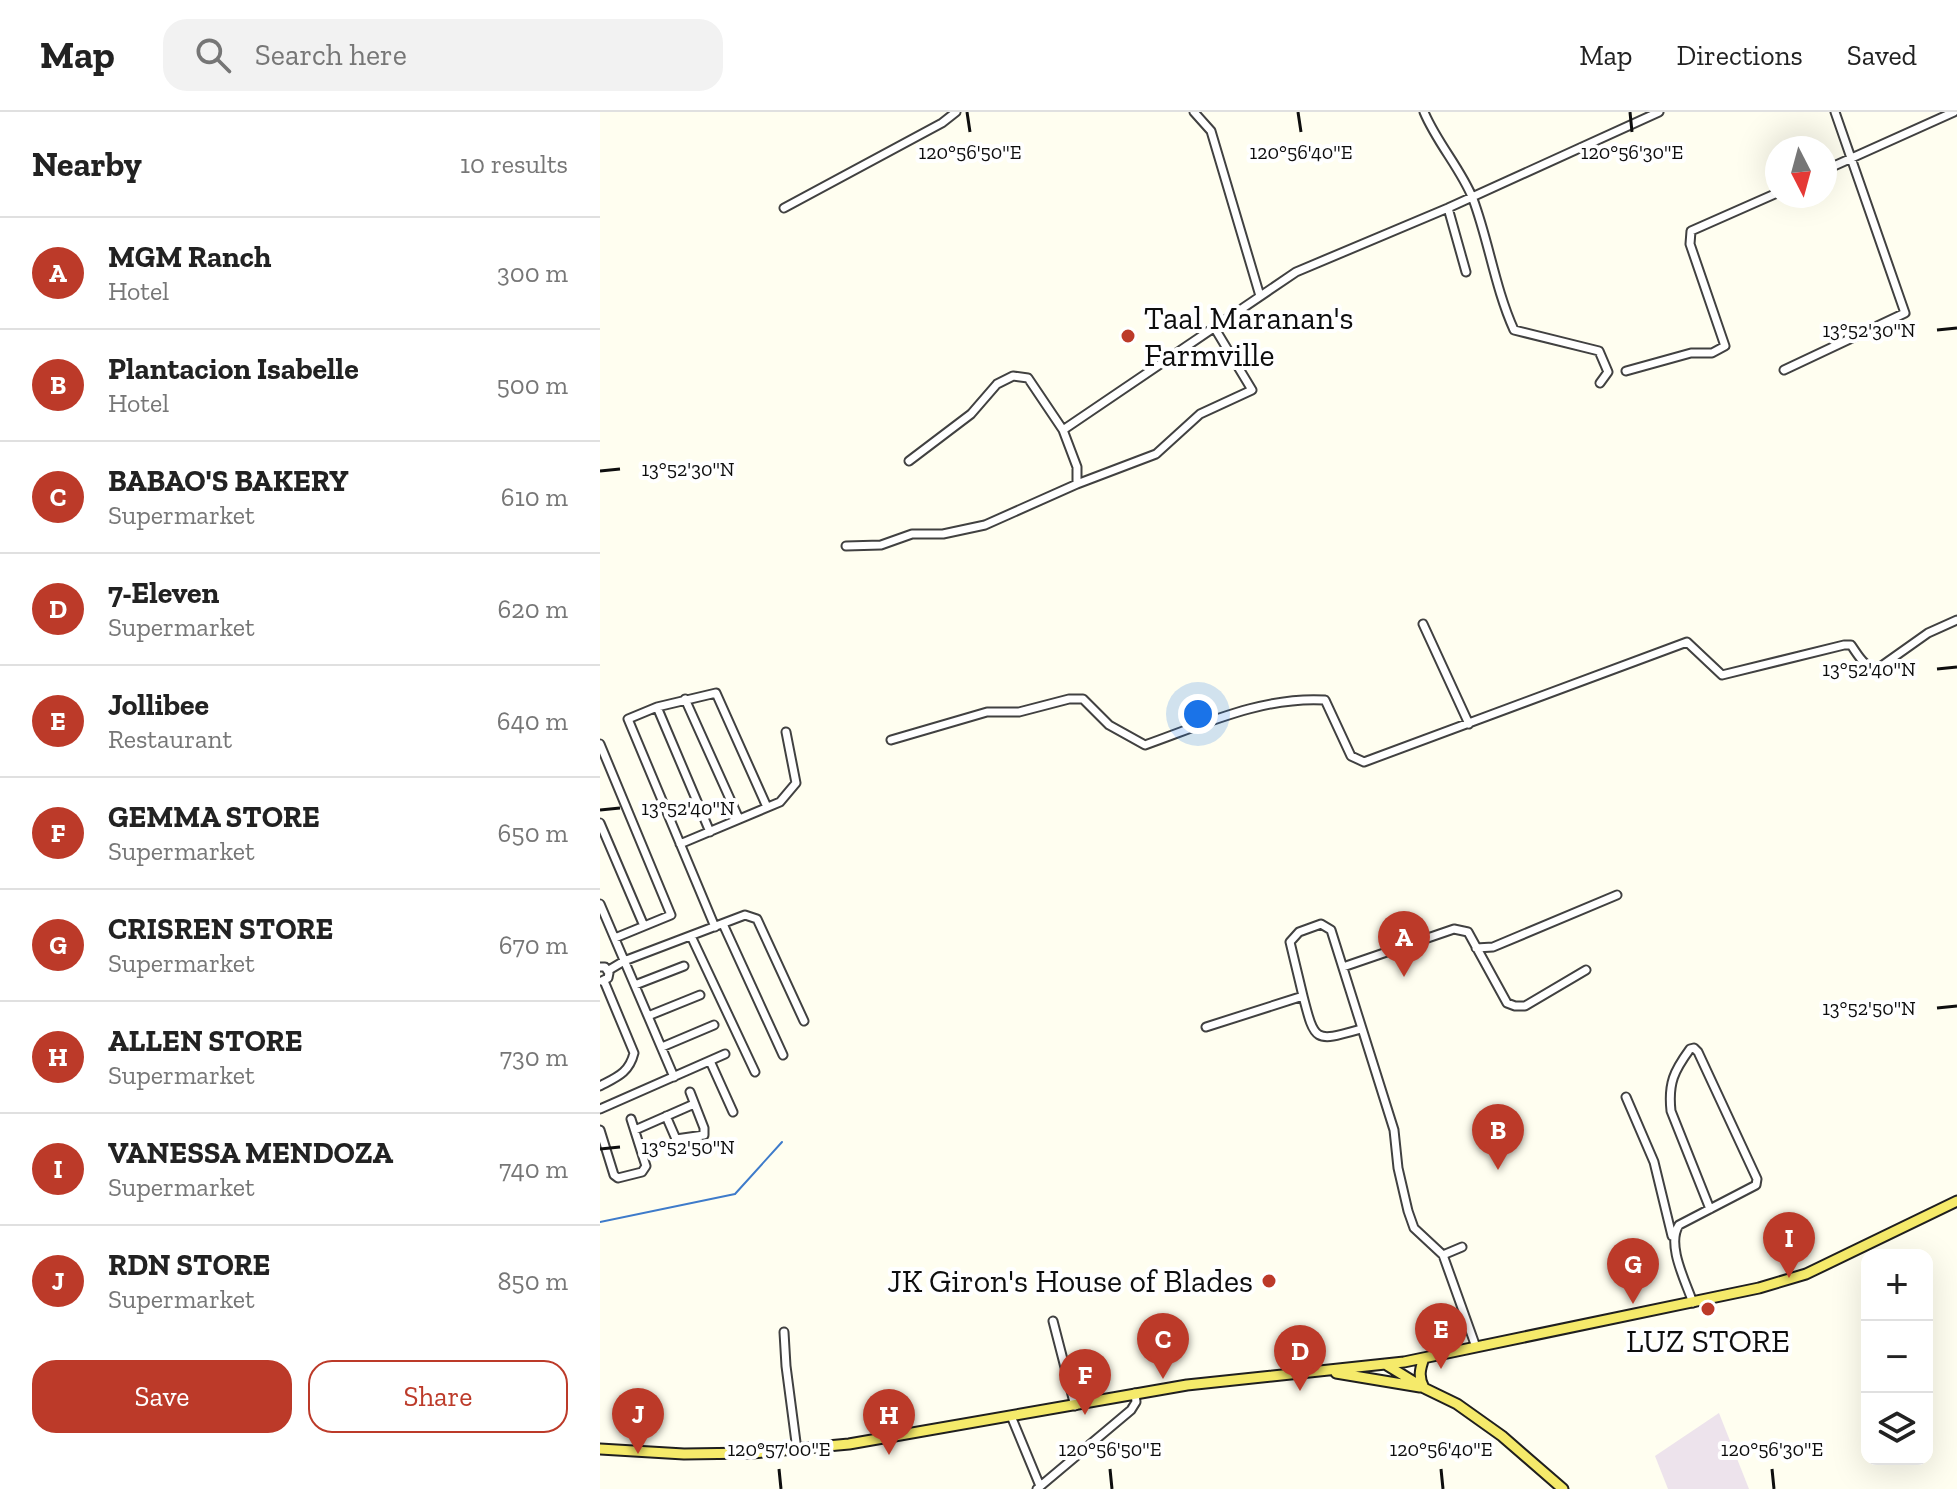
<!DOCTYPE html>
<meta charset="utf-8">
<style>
body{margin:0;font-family:"Zilla Slab",serif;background:#f2f2f2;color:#222}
.controls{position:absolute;right:24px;bottom:24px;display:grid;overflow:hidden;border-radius:16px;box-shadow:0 8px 32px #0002}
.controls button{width:72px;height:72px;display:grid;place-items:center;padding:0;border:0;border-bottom:2px solid #e0e0e0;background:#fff;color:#222;font:40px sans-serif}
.compass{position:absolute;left:1165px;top:24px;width:72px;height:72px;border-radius:50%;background:#fff;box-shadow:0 8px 32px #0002;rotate:174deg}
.you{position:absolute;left:598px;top:602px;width:28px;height:28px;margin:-20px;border:6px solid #fff;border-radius:50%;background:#1a73e8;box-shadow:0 0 0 12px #1a73e833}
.badge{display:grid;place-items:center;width:52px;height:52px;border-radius:50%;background:#bc3a29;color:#fff;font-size:26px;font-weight:700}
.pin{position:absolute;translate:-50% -66px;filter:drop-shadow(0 2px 4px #0008)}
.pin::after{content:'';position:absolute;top:42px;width:28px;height:24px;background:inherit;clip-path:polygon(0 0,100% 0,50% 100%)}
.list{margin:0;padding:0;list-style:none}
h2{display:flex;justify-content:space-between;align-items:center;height:104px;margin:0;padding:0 32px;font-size:34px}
h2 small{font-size:26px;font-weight:400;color:#767676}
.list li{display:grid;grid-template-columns:52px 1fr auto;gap:24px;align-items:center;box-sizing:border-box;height:112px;padding:0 32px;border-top:2px solid #e0e0e0}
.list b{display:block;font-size:30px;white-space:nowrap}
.list p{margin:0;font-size:26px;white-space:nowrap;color:#767676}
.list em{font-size:26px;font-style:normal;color:#767676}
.actions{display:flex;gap:16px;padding:24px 32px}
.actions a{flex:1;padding:18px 0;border:2px solid #bc3a29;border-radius:24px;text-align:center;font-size:28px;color:#bc3a29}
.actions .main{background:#bc3a29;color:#fff}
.icon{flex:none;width:44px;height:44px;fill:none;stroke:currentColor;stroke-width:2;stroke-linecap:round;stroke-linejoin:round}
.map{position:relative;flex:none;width:1357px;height:1377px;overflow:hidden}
header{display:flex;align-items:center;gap:48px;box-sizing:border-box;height:112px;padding:0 40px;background:#fff;border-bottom:2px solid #e0e0e0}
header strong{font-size:38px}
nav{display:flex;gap:44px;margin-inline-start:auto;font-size:28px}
.search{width:560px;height:72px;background:#f2f2f2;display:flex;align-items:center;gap:20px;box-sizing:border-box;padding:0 28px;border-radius:24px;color:#767676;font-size:30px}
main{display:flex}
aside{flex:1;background:#fff}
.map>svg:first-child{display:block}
.industrial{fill:#ede3ec}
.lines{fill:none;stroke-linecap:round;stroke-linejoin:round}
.stream{stroke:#3e7bca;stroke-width:2}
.minor-casing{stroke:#414141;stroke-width:11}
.major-casing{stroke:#1f1f1f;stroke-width:13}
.minor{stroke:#fff;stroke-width:7}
.major{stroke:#f5ea6a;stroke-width:9}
.ticks{fill:none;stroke:#0e0e0e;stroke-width:3}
.poi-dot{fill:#bc3a29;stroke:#fff;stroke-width:3}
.labels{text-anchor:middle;stroke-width:8;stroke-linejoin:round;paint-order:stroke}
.poi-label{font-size:32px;fill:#0e0e0e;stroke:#fff;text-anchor:start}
.ticks-label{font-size:20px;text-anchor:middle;fill:#0e0e0e;stroke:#fff;stroke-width:8;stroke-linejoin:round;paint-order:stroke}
</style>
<header>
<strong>Map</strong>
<div class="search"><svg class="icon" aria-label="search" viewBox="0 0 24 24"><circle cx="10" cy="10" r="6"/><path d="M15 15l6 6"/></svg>Search here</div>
<nav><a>Map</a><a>Directions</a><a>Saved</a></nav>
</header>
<main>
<aside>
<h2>Nearby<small>10 results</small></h2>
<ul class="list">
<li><span class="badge">A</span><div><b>MGM Ranch</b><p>Hotel</p></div><em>300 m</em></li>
<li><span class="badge">B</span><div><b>Plantacion Isabelle</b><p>Hotel</p></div><em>500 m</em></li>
<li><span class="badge">C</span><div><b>BABAO'S BAKERY</b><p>Supermarket</p></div><em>610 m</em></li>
<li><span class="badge">D</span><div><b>7-Eleven</b><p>Supermarket</p></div><em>620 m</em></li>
<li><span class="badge">E</span><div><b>Jollibee</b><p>Restaurant</p></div><em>640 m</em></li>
<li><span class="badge">F</span><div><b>GEMMA STORE</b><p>Supermarket</p></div><em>650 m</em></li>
<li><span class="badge">G</span><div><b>CRISREN STORE</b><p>Supermarket</p></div><em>670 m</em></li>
<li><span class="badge">H</span><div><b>ALLEN STORE</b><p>Supermarket</p></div><em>730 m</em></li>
<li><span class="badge">I</span><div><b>VANESSA MENDOZA</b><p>Supermarket</p></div><em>740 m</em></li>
<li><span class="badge">J</span><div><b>RDN STORE</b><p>Supermarket</p></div><em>850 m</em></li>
</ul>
<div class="actions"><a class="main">Save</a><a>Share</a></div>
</aside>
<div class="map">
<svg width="1357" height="1377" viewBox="0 0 1357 1377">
<rect width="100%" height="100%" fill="#fffef0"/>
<!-- industrial -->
<path class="industrial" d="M 1119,1301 L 1149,1377 L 1068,1377 L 1055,1344 Z"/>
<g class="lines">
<!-- stream -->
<path class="stream" d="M 0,1110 L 135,1082 L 182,1030"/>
<defs>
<path id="minor" d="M 594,0 L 611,19 L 660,184
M 824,0 C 837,31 861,57 873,87 C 889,130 895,176 914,218 L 999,239 L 1008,260 L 1000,271
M 1225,58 L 1354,0
M 184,96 L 342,11 L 356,0
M 848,96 L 866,160
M 1184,258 L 1305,201 L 1235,0
M 1026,259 L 1091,241 L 1112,241 L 1125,234 L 1090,132 L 1091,119 L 1177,81
M 309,349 L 371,302 L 397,272 L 413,264 L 428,266 L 463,318
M 477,372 L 556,342 L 600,302 L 652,278 L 614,215
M 246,434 L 281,433 L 312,422 L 343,422 L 385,413 L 477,372 L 477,355 L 463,318 L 696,160 L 848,96 L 1059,0
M 823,512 L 869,612
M 85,587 L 139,707
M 57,595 L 110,720
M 291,628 L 387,600 L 419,600 L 469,587 L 483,587 L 509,613 L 545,633 C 602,613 663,584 725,588 L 751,644 L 764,650 L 1087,530 L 1122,563 L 1244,533 L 1251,533 C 1259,544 1265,558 1280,555 L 1328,521 L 1357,508
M 0,632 L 71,803 L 15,826
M 0,711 L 44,814
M 80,732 L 180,690 L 196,671 L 186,620
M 0,792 L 74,965
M 123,812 L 183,943
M 115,815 L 28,607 L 57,595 L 116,581 L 167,695
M 91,824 L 155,960
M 876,836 L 893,835 L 1017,783
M 0,855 L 5,855 L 9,861 L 8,866 L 2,869
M 743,855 L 854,817 L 868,820 L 907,891 L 915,894 L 925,894 L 986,858
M 9,858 L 24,849 L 145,803 L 157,807 L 204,909
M 35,873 L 84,854
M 703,884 C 715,931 715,930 761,917
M 48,904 L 100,883
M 606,915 L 703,884 L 690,830 L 699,820 L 721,812 L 731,818 L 794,1018 L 798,1056 L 808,1099 L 814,1116 L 843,1143 L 876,1235
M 62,935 L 114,913
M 110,949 L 133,1000
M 0,974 C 17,965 29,961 34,941 L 4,869
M 1026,985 L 1054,1050 L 1072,1124
M 0,997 L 125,942
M 66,1004 L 76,1027 L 104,1023 L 104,1016 L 90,980
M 0,1018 L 14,1063 L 18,1066 L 42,1060 L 46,1054 L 44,1048 L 31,1007
M 35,1018 L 94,992
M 843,1143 L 862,1135
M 1093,1191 C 1086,1170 1066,1133 1079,1113 L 1156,1073 L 1157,1067 L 1098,940 L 1094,936 L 1090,937 C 1074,959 1068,971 1071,999 L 1110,1097
M 453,1209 L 475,1294
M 184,1220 L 186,1254 L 197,1338
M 411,1304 L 440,1374
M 437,1377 L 531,1298 L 536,1290 L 535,1281"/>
<path id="major" d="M 785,1252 L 824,1276 L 857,1292 L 902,1324 L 963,1377
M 736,1261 L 820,1275
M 824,1276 C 818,1265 820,1257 824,1246
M 0,1337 L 84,1342 L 152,1341 L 249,1332 L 587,1273 L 804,1250 L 1159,1176 L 1206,1162 L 1357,1089"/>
</defs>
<!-- minor casing -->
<use href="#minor" class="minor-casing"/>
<!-- major casing -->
<use href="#major" class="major-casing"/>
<!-- minor -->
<use href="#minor" class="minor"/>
<!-- major -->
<use href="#major" class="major"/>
</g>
<!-- ticks -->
<path class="ticks" d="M 367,0 L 370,20M 698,0 L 701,20M 1030,0 L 1032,20M 1337,218 L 1357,216M 0,359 L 20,357M 1337,557 L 1357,555M 0,698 L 20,696M 1337,896 L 1357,894M 0,1037 L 20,1035M 179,1357 L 181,1377M 510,1357 L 512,1377M 841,1357 L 843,1377M 1172,1357 L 1174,1377"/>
<!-- markers -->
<g class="poi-dot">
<circle cx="528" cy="224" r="8"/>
<circle cx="669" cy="1169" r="8"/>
<circle cx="1108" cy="1197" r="8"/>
</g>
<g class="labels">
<!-- poi labels -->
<g class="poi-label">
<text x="544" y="217">Taal Maranan's<tspan x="544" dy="37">Farmville</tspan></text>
<text x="653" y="1180" text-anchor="end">JK Giron's House of Blades</text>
<text x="1108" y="1240" text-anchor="middle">LUZ STORE</text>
</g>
</g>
<g class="ticks-label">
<text x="370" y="47">120°56'50"E</text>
<text x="701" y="47">120°56'40"E</text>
<text x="1032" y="47">120°56'30"E</text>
<text x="1269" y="225">13°52'30"N</text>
<text x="88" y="364">13°52'30"N</text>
<text x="1269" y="564">13°52'40"N</text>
<text x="88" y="703">13°52'40"N</text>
<text x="1269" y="903">13°52'50"N</text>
<text x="88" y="1042">13°52'50"N</text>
<text x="179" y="1344">120°57'00"E</text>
<text x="510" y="1344">120°56'50"E</text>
<text x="841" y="1344">120°56'40"E</text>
<text x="1172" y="1344">120°56'30"E</text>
</g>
</svg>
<div class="controls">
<button>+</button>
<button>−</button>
<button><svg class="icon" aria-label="layers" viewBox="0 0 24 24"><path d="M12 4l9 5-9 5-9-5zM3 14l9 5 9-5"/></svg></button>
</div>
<svg class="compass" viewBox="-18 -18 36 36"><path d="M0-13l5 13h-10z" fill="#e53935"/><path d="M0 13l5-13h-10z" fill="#767676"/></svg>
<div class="you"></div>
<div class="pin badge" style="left:804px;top:865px">A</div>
<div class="pin badge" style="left:898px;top:1058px">B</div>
<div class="pin badge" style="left:563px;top:1267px">C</div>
<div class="pin badge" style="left:700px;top:1279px">D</div>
<div class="pin badge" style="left:841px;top:1257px">E</div>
<div class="pin badge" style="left:485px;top:1303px">F</div>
<div class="pin badge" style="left:1033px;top:1192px">G</div>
<div class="pin badge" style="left:289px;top:1343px">H</div>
<div class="pin badge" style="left:1189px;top:1166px">I</div>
<div class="pin badge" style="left:38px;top:1342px">J</div>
</div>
</main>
